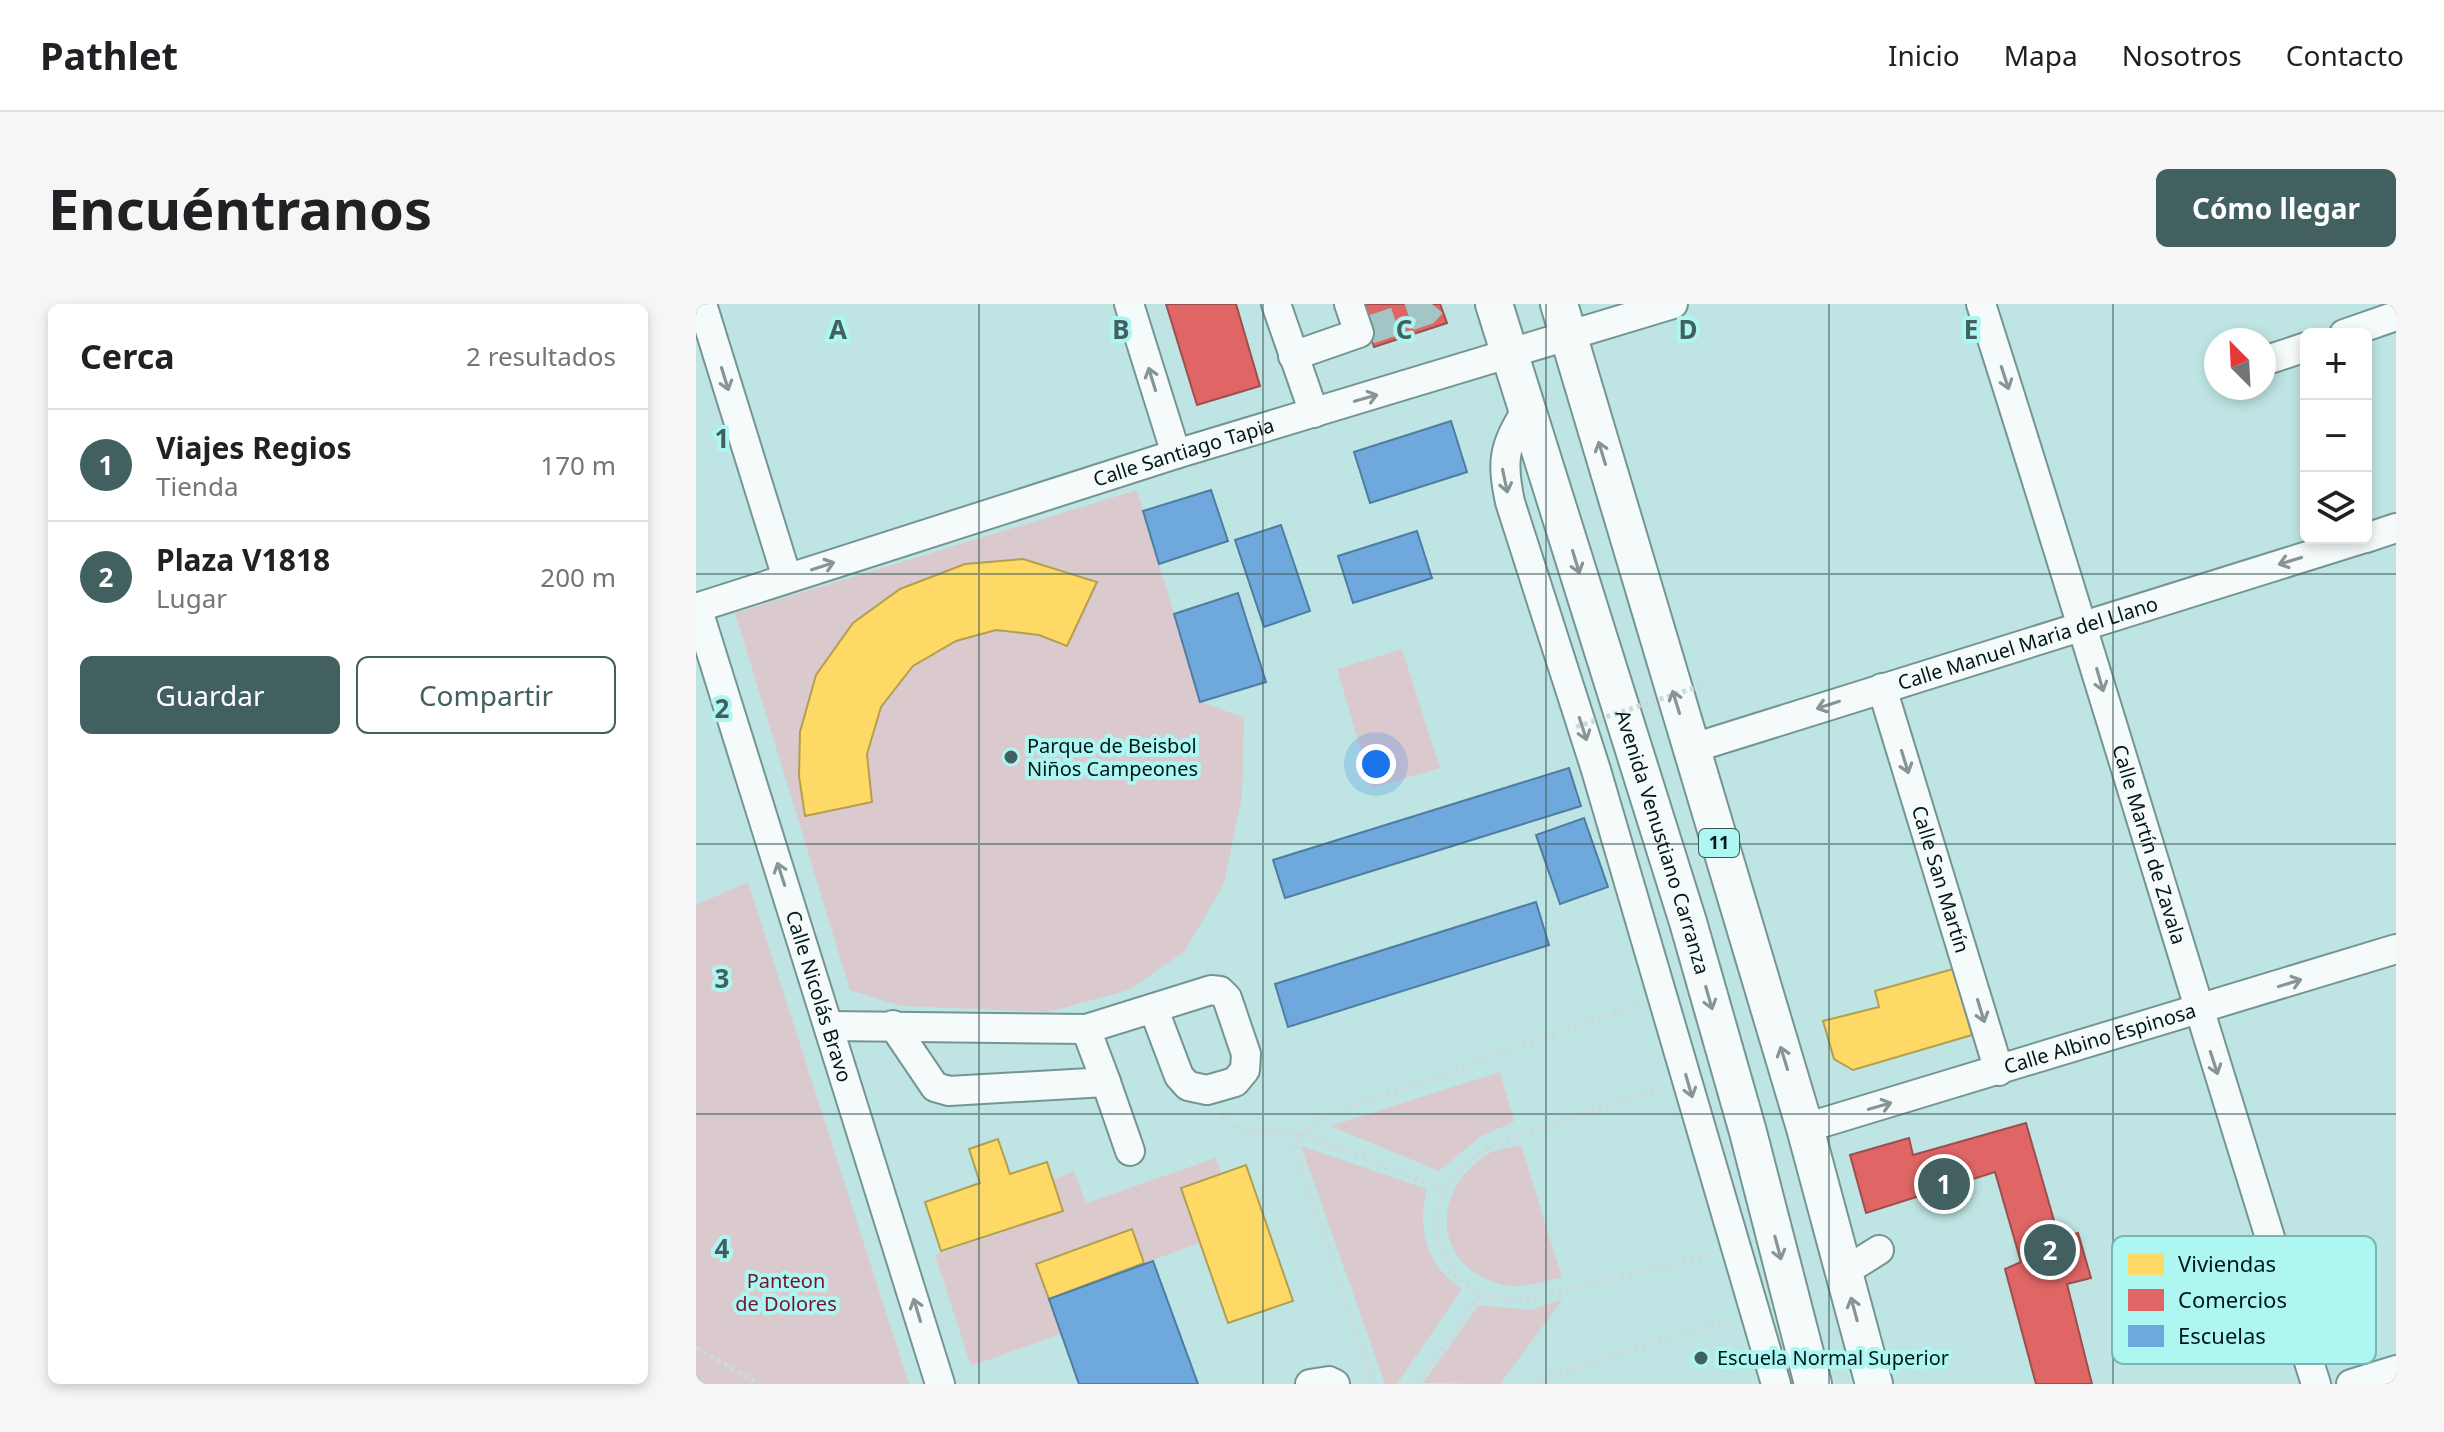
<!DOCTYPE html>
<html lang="es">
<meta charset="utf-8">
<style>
body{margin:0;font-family:"Noto Sans",sans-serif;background:#f6f6f6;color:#202124}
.controls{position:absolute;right:24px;top:24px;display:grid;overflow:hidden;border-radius:12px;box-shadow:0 4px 12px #0003}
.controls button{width:72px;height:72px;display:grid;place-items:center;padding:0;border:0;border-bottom:2px solid #e0e0e0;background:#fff;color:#202124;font:40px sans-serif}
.compass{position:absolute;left:1508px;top:24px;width:72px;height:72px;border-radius:50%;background:#fff;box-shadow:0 4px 12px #0003;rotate:336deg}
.you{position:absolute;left:680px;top:460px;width:28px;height:28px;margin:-20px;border:6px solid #fff;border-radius:50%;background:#1a73e8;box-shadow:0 0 0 12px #1a73e833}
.badge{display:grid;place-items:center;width:52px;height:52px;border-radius:50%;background:#42605f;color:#fff;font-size:26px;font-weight:700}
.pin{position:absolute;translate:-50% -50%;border:4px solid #fff;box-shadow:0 2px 8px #0006}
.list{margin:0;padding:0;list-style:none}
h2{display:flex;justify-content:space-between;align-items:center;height:104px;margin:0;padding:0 32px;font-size:34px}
h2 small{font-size:26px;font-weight:400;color:#757577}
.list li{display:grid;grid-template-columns:52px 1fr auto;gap:24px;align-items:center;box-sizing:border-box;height:112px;padding:0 32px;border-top:2px solid #e0e0e0}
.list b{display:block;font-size:30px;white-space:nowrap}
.list p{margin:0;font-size:26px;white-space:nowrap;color:#757577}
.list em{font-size:26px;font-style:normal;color:#757577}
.actions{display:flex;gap:16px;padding:24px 32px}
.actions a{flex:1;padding:18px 0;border:2px solid #42605f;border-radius:12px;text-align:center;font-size:28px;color:#42605f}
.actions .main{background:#42605f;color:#fff}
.icon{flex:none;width:44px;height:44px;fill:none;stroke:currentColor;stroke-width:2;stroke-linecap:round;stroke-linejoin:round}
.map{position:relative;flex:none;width:1700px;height:1080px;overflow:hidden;border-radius:12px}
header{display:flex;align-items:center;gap:48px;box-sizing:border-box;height:112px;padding:0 40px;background:#fff;border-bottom:2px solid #e0e0e0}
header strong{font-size:38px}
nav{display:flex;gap:44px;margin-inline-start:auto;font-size:28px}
.intro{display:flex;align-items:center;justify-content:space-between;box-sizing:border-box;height:192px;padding:0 48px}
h1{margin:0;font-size:56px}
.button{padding:20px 36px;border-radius:12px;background:#42605f;color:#fff;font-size:28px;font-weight:700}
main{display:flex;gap:48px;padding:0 48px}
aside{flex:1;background:#fff;border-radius:12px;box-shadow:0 4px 12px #0003}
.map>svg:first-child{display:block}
.green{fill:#dbcacd}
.homes{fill:#ffd966;stroke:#b29f4f;stroke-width:2}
.shops{fill:#e06666;stroke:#9d4f4f;stroke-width:2}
.schools{fill:#6fa8dc;stroke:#4e7da1;stroke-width:2}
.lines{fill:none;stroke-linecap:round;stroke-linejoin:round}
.minor-tunnel{stroke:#a2c6c5;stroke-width:28;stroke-dasharray:28 14;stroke-linecap:butt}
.minor-casing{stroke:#759593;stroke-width:32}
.major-casing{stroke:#759593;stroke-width:40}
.path{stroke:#ccdad9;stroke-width:5;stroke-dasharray:4 4;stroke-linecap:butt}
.minor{stroke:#f5fbfb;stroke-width:28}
.major{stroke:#f5fbfb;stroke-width:36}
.path-bridge{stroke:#ccdad9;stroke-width:5;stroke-dasharray:4 4;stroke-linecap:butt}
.oneway{stroke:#879595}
.grid{fill:none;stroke:#42605f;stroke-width:2;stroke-opacity:0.55}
.poi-dot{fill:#42605f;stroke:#adf6f1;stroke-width:3}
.labels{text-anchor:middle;stroke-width:8;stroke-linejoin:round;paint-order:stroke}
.shield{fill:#adf6f1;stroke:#345b59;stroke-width:2}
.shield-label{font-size:18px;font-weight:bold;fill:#001918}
.street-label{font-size:20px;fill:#001918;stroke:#adf6f1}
.poi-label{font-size:20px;fill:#001918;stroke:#adf6f1;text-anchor:start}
.park-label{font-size:20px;fill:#74152f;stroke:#adf6f1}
.key{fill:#adf6f1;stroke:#79b4b0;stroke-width:2}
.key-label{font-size:22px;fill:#001918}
.grid-label{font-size:26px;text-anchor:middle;font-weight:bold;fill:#42605f;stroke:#adf6f1;stroke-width:8;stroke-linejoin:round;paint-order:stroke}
</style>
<header>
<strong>Pathlet</strong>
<nav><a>Inicio</a><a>Mapa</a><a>Nosotros</a><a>Contacto</a></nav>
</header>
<div class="intro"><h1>Encuéntranos</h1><a class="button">Cómo llegar</a></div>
<main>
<aside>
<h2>Cerca<small>2 resultados</small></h2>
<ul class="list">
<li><span class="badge">1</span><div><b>Viajes Regios</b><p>Tienda</p></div><em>170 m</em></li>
<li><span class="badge">2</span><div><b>Plaza V1818</b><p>Lugar</p></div><em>200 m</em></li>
</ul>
<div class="actions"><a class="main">Guardar</a><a>Compartir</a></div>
</aside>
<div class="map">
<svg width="1700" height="1080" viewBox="0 0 1700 1080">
<rect width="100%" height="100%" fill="#bee5e3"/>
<!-- green -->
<path class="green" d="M 441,186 L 504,397 L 548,414 L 546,492 L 528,580 L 489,647 L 433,686 L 352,708 L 205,702 L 154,686 L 39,309 Z
M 706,345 L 744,464 L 676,484 L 641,365 Z
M 52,578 L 213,1080 L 0,1080 L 0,601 Z
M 804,768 L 818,818 L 785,832 L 743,867 L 634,822 Z
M 825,841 L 866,973 C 846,978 821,987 800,979 C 735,957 737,887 790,851 C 799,845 814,844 825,841 Z
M 605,842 L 731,885 C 721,927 730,961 766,985 L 701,1080 L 689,1080 Z
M 520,854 L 526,870 L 504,939 L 448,959 L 436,925 L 341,961 L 365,1030 L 275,1062 L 239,951 L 367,907 L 357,876 L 378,867 L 390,899 Z
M 867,995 L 804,1080 L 727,1079 L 783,1001 L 835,1006 Z"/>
<!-- homes -->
<path class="homes" d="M 327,255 L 401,278 L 371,342 L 343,331 L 300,326 L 260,337 L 217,362 L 185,403 L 171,450 L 176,498 L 109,512 L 103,472 L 104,428 L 120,371 L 157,319 L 204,285 L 269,260 Z
M 1257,665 L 1276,731 L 1157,766 L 1138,755 L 1127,717 L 1183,703 L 1179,687 Z
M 302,835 L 314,870 L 351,858 L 367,907 L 245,947 L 229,898 L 284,879 L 273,845 Z
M 550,861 L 597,997 L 532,1019 L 485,884 Z
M 436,925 L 448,959 L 353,995 L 340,960 Z"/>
<!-- shops -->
<path class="shops" d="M 470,0 L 540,0 L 564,82 L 501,101 Z
M 665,0 L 744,0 L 751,19 L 678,43 Z
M 1330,819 L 1363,934 L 1382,929 L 1395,974 L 1371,980 L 1396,1080 L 1340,1080 L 1309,965 L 1325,958 L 1299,868 L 1170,909 L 1154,851 L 1213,834 L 1217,851 Z"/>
<!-- schools -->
<path class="schools" d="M 755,117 L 771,168 L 674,199 L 658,148 Z
M 515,186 L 532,237 L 463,260 L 447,207 Z
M 585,221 L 614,307 L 568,323 L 539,236 Z
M 721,227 L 736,274 L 657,299 L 642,252 Z
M 542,289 L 570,378 L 504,398 L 478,310 Z
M 873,464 L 885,502 L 589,594 L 577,556 Z
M 888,514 L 912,583 L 864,600 L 840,531 Z
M 840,598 L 853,641 L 592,723 L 579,680 Z
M 457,957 L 502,1080 L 383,1080 L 353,995 Z"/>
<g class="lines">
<!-- minor-tunnel -->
<path class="minor-tunnel" d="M 673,26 L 730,7 L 736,0"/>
<defs>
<g id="minor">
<path d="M 6,0 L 91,274"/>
<path d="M 433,0 L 480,150"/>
<path d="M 580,0 L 618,109"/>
<path id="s1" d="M 1285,0 C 1400,359 1506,721 1620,1080"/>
<path d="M 1648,30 L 1700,12"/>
<path d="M 597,52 L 663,29 L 653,0"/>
<path d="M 1574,55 L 1610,43"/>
<path d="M 831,105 C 808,143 805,155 814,198 L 900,466 L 1080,1080"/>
<path d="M 1670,234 L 1700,224"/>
<path id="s2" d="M 1,303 L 244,1080"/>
<path id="s3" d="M 0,304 L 480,150 L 977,0"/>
<path id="s4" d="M 1186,384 L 1303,767"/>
<path id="s5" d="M 994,445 L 1669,234"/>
<path d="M 197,721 L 239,783 L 253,787 L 410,778 L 390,725"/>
<path d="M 134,722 L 390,725 L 515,686 L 524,687 L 531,694 L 550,750 L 549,766 L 539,778 L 511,786 L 492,782 L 483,772 L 458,706"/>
<path d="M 410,778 L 434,847"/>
<path id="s6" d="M 1109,824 L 1700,645"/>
<path d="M 1148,968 L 1183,946"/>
<path d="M 614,1080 L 633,1077 L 639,1080"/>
<path d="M 1655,1080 L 1700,1066"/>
</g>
<g id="major">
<path id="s7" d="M 798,0 L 992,618 L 1052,828 L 1117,1080"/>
<path d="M 863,0 L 1109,824 L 1178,1080"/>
</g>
</defs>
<!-- minor casing -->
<use href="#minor" class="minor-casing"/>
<!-- major casing -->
<use href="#major" class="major-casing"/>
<!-- path -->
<path class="path" d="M 966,783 L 797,841 L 764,865 L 747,885 L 740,914 L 742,938 L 756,968 L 784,991 L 830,996 L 1016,951
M 525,811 L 546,828 L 606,829 L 747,885
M 0,1044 L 63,1080
M 678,1080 L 598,843 L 606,829 L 623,815 L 943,700
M 723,1080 L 784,991
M 832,1080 L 1033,1015"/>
<!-- minor -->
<use href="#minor" class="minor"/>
<!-- major -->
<use href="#major" class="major"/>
<!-- path-bridge -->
<path class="path-bridge" d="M 880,423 L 1010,380"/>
</g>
<!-- one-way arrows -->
<defs><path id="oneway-shaft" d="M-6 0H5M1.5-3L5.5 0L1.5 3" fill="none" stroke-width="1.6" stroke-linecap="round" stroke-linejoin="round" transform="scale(2)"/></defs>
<g class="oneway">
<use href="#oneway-shaft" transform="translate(1309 74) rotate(72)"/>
<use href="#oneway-shaft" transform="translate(29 75) rotate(73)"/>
<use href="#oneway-shaft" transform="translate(456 75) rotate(-107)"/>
<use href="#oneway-shaft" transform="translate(670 94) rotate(-16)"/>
<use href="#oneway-shaft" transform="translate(906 149) rotate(-107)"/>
<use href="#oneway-shaft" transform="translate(809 177) rotate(78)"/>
<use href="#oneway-shaft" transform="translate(1594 257) rotate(163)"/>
<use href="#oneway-shaft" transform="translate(880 258) rotate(73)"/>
<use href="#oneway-shaft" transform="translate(127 262) rotate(-18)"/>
<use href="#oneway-shaft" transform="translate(1404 376) rotate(74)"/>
<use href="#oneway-shaft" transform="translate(980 398) rotate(-107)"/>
<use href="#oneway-shaft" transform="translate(1132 401) rotate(162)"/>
<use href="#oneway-shaft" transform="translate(887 425) rotate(72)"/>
<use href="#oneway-shaft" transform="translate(1209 458) rotate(73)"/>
<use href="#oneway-shaft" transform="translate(85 570) rotate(-108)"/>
<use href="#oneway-shaft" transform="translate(1594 679) rotate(-17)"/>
<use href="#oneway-shaft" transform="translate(1013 694) rotate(74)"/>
<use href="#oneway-shaft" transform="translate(1285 707) rotate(73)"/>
<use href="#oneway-shaft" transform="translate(1088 754) rotate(-107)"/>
<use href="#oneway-shaft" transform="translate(1518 759) rotate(72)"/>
<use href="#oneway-shaft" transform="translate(993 782) rotate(74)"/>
<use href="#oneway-shaft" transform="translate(1184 802) rotate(-16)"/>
<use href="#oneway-shaft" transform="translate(1082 944) rotate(75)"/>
<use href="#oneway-shaft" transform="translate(1158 1005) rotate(-105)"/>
<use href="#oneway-shaft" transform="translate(221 1006) rotate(-107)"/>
</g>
<!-- grid -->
<path class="grid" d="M 283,0 L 283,1080M 567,0 L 567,1080M 850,0 L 850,1080M 1133,0 L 1133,1080M 1417,0 L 1417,1080M 0,270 L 1700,270M 0,540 L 1700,540M 0,810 L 1700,810"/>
<!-- markers -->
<g class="poi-dot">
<circle cx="315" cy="453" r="8"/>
<circle cx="1005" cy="1054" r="8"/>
</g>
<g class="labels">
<!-- shield labels -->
<rect class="shield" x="1003" y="525" width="40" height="28" rx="6"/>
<g class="shield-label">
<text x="1023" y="545">11</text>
</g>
<!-- street labels -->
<g class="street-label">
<text dy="7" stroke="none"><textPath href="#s3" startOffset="512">Calle Santiago Tapia</textPath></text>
<text dy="7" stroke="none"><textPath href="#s5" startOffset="354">Calle Manuel Maria del Llano</textPath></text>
<text dy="7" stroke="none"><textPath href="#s7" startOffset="564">Avenida Venustiano Carranza</textPath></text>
<text dy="7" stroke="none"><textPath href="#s1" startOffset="566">Calle Martín de Zavala</textPath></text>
<text dy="7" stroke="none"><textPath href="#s4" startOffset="200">Calle San Martín</textPath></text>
<text dy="7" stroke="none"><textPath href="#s2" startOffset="408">Calle Nicolás Bravo</textPath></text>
<text dy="7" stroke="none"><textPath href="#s6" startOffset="308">Calle Albino Espinosa</textPath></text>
</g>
<!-- poi labels -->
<g class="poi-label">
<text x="331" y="449">Parque de Beisbol<tspan x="331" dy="23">Niños Campeones</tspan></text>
<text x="1021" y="1061">Escuela Normal Superior</text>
</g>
<!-- park labels -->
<g class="park-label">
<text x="90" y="984">Panteon<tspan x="90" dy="23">de Dolores</tspan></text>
</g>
</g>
<!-- legend -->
<rect x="1416" y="932" width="264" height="128" rx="12" class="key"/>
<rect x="1432" y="949" width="36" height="22" fill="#ffd966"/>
<rect x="1432" y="985" width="36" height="22" fill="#e06666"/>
<rect x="1432" y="1021" width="36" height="22" fill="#6fa8dc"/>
<g class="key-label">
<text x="1482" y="968">Viviendas</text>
<text x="1482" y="1004">Comercios</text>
<text x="1482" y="1040">Escuelas</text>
</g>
<g class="grid-label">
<text x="142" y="35">A</text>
<text x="425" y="35">B</text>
<text x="708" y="35">C</text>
<text x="992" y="35">D</text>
<text x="1275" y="35">E</text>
<text x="26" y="144">1</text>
<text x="26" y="414">2</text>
<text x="26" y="684">3</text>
<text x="26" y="954">4</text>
</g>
</svg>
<div class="controls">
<button>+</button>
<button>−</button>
<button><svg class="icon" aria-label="layers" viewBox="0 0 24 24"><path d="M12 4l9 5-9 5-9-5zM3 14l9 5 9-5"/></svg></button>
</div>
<svg class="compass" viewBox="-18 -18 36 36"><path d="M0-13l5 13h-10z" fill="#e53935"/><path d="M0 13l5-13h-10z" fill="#757577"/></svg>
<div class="you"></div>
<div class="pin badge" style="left:1248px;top:880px">1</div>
<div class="pin badge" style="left:1354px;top:946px">2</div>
</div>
</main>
